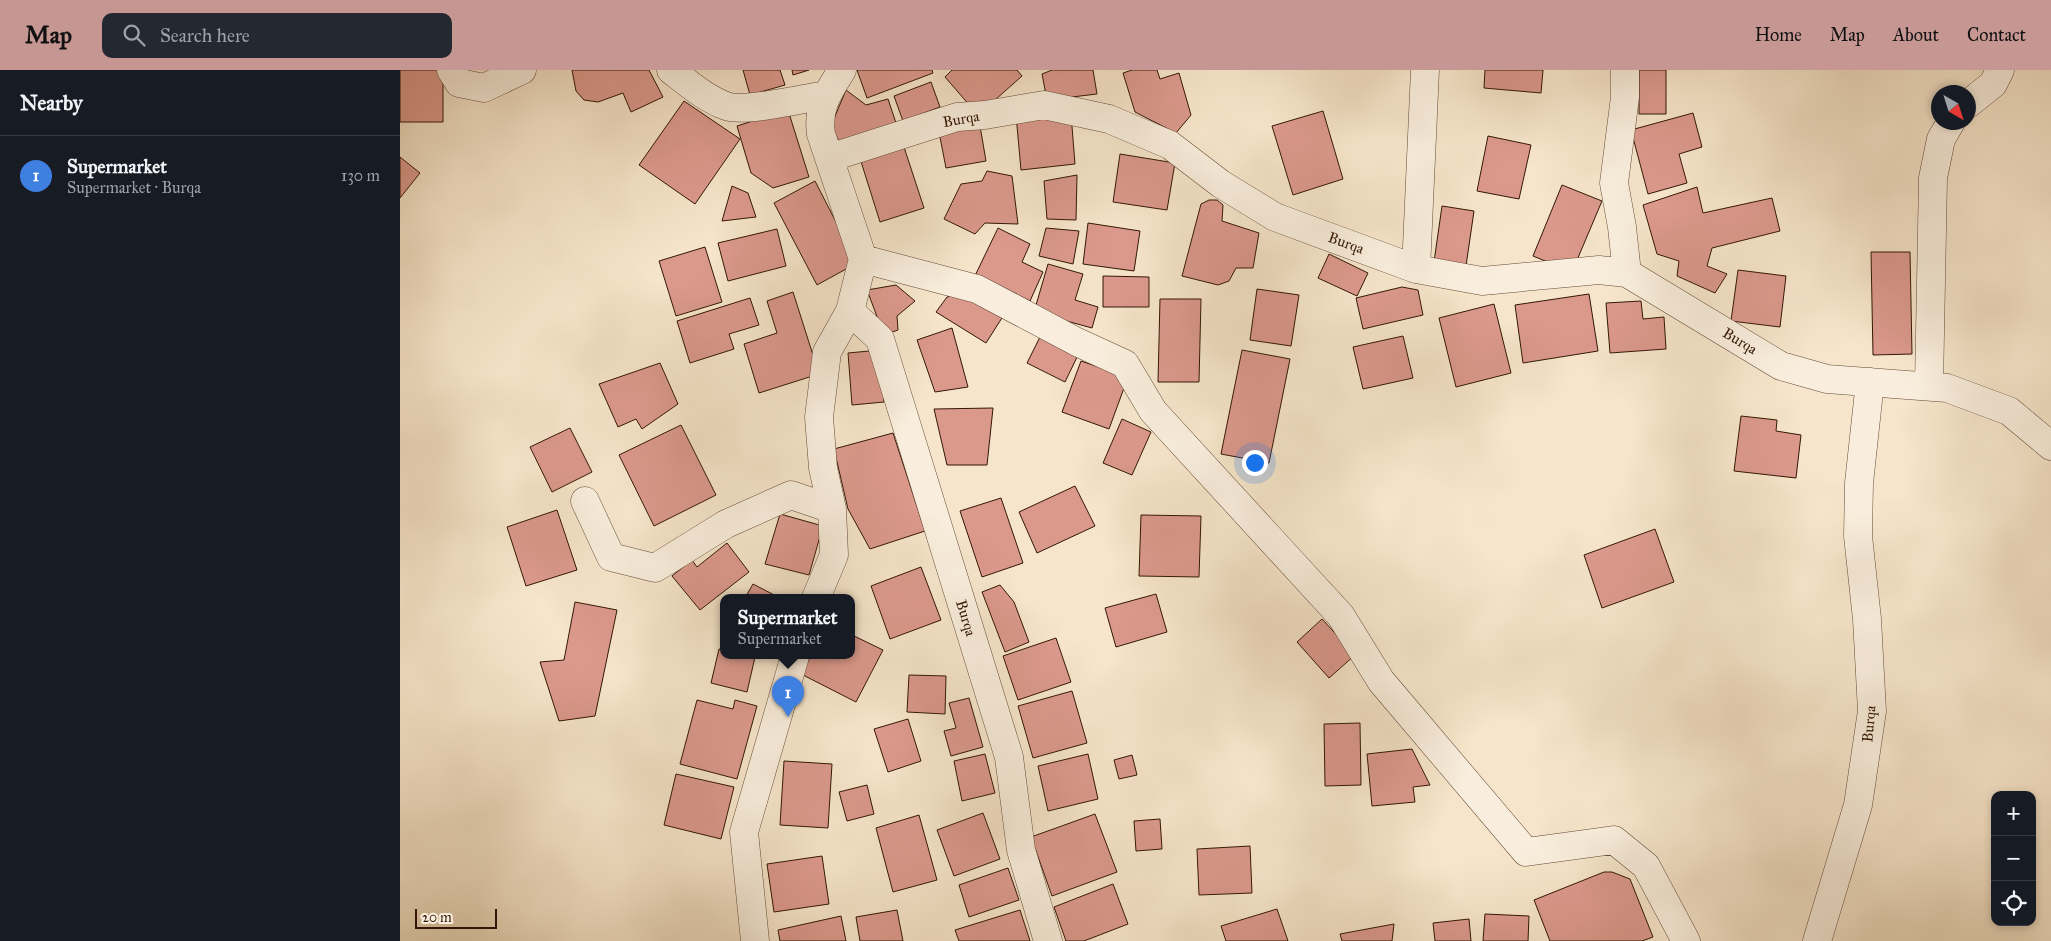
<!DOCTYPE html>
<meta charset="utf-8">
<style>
body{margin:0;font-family:"IM FELL Great Primer",serif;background:#242831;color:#f1f3f6}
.controls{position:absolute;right:15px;bottom:15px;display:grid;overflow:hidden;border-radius:10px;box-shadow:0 2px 8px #0003}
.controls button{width:45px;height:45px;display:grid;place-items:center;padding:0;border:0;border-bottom:1px solid #363941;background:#171b24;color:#f1f3f6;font:25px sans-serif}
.compass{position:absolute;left:1531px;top:15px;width:45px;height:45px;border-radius:50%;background:#171b24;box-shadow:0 2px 8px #0003;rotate:141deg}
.scale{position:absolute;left:15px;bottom:12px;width:82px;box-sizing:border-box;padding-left:5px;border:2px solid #331606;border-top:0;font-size:14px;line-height:18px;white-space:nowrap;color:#331606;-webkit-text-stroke:4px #f9eedd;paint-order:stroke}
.you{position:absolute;left:854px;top:392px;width:18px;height:18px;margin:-12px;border:4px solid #fff;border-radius:50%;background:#1a73e8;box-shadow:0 0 0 8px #1a73e833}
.badge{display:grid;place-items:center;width:32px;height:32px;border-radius:50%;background:#c59692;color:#fff;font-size:16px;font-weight:700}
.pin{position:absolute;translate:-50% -41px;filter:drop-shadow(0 1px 2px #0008)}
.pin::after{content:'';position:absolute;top:26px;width:18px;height:15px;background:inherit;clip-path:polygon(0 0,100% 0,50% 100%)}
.popup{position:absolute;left:320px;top:524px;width:135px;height:65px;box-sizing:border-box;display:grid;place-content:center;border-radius:10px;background:#171b24;filter:drop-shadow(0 1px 4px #0005);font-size:16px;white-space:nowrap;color:#9ea1a6}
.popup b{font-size:19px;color:#f1f3f6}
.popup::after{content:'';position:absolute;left:50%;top:100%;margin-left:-10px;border:10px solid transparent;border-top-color:#171b24}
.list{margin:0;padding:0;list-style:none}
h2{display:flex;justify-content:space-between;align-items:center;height:65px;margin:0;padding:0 20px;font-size:21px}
h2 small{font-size:16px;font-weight:400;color:#9ea1a6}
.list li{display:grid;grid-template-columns:32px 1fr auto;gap:15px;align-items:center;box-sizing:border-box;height:80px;padding:0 20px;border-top:1px solid #363941}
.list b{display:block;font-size:19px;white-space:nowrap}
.list p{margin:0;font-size:16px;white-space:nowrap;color:#9ea1a6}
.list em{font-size:16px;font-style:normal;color:#9ea1a6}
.icon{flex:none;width:28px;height:28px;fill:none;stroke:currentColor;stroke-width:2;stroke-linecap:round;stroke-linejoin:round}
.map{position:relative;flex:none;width:1651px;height:871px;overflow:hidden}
header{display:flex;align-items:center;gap:30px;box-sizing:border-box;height:70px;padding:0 25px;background:#c59692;color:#111}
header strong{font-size:24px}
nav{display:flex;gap:28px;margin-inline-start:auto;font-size:18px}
.search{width:350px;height:45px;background:#242831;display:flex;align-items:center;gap:12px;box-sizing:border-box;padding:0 18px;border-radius:10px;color:#9ea1a6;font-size:19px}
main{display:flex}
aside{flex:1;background:#171b24}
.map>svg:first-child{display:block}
.building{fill:#db998c;stroke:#331606}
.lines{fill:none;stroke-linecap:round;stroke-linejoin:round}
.minor-casing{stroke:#644a37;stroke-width:29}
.minor{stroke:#f9eedd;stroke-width:28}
.labels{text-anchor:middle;stroke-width:4;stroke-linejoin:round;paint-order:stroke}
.street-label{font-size:15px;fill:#331606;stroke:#f9eedd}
</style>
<header>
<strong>Map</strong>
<div class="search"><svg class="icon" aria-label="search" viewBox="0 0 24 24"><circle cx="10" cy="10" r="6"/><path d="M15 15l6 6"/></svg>Search here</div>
<nav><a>Home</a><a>Map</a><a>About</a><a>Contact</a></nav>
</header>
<main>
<aside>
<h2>Nearby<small></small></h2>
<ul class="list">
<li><span class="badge" style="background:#3f7fe0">1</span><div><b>Supermarket</b><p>Supermarket · Burqa</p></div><em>130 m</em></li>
</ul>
</aside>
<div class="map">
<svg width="1651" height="871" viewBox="0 0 1651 871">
<rect width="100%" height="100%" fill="#f6e5ca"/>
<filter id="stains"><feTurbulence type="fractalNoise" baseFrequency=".004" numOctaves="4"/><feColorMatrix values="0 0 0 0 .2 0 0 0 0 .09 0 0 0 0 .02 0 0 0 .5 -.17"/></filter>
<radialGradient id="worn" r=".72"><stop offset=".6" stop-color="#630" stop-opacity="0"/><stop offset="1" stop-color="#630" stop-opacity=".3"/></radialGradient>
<!-- building -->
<path class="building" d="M 0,0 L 43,0 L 43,52 L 0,52 Z
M 172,0 L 249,0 L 263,27 L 231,42 L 223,23 L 198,32 L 184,30 L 176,21 Z
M 343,0 L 380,0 L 385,15 L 350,25 Z
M 392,0 L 409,0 L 393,5 Z
M 457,0 L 532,0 L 533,3 L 467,28 Z
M 552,0 L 617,0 L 622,6 L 578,45 L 545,7 Z
M 652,0 L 693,0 L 697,24 L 647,30 L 642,4 Z
M 732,0 L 757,0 L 760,9 L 779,3 L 791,45 L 776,63 L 735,42 L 723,3 Z
M 1085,0 L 1143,0 L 1141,23 L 1084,18 Z
M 1239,0 L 1266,0 L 1266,44 L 1239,44 Z
M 531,12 L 540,37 L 503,51 L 494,26 Z
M 446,20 L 466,35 L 488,29 L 497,56 L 440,74 L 435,63 L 433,51 Z
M 284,31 L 340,69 L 295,134 L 239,95 Z
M 388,40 L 409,107 L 373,118 L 351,103 L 337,56 Z
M 923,41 L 943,109 L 893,125 L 872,56 Z
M 1293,43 L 1302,77 L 1279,84 L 1287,113 L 1248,124 L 1231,60 Z
M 671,44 L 675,94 L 621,100 L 616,45 Z
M 579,50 L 586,91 L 546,98 L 538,57 Z
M 1088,66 L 1131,75 L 1119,129 L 1077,121 Z
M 501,68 L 524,138 L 480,152 L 458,82 Z
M 720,84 L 775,93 L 767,140 L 713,132 Z
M 0,87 L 20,103 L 0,128 Z
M 587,101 L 612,106 L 618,154 L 585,153 L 575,164 L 544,149 L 561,114 L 582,111 Z
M 677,105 L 676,150 L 647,149 L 644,111 Z
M 415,111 L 457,193 L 417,215 L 374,133 Z
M 1162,115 L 1202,131 L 1172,202 L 1133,186 Z
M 332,116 L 348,123 L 356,147 L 322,151 Z
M 1297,117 L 1303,143 L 1372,128 L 1380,161 L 1312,178 L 1307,196 L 1327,204 L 1315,223 L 1277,206 L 1279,191 L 1257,184 L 1243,135 Z
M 809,130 L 817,130 L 823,135 L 822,151 L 859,163 L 853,198 L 836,198 L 829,211 L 818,215 L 782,206 L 801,134 Z
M 1042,136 L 1074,141 L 1066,196 L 1034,192 Z
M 688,153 L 740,161 L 734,201 L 683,194 Z
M 598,158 L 630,174 L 622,192 L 643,202 L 630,231 L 614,223 L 610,232 L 571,214 Z
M 646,158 L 679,161 L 673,194 L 639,186 Z
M 377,159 L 386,196 L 328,211 L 318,173 Z
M 305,177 L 322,232 L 276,246 L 259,191 Z
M 1471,182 L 1510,182 L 1512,284 L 1473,285 Z
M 929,184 L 968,203 L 957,226 L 918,208 Z
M 648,194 L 683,204 L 675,230 L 698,237 L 692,258 L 634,242 Z
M 1338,200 L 1386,206 L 1380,257 L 1331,251 Z
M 703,206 L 749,207 L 749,237 L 703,237 Z
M 496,215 L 515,231 L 497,246 L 498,260 L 484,265 L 467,220 Z
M 1002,217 L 1018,220 L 1023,245 L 963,259 L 956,228 Z
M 857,219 L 899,225 L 891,276 L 850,270 Z
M 393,222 L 419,304 L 359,323 L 344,274 L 377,263 L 367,231 Z
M 564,223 L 607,240 L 586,273 L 536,242 L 547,227 Z
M 1189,224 L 1198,281 L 1123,293 L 1115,235 Z
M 350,228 L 359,255 L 329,264 L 334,279 L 290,293 L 277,251 Z
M 760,229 L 801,229 L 799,312 L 758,312 Z
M 1241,231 L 1243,249 L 1264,247 L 1266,279 L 1210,283 L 1206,233 Z
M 1094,234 L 1111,303 L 1056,317 L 1039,248 Z
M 552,258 L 568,317 L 535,322 L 517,270 Z
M 641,265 L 679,283 L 665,312 L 627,293 Z
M 1003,266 L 1013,308 L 963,319 L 953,277 Z
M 480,280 L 484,332 L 452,335 L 448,283 Z
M 842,280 L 890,289 L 869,393 L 821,384 Z
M 681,291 L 728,307 L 709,359 L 662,342 Z
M 260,293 L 278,334 L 242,359 L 236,349 L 218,357 L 199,314 Z
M 593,338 L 587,395 L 547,395 L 534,339 Z
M 1341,346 L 1377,350 L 1376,361 L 1401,365 L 1396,408 L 1334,401 Z
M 722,349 L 751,362 L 732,405 L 703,393 Z
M 281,355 L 316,425 L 254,456 L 219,385 Z
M 170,358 L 192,402 L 152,422 L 130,377 Z
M 493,363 L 525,461 L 470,479 L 448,439 L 434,379 Z
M 675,416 L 695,456 L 637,483 L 619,442 Z
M 601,428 L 623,493 L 582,507 L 560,441 Z
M 157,440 L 177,500 L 126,516 L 107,457 Z
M 380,444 L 423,456 L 409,505 L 365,494 Z
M 741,445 L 801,446 L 799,507 L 739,506 Z
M 1255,459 L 1274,512 L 1202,538 L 1184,485 Z
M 327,473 L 349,502 L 300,540 L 272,506 L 292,490 L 297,497 Z
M 521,497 L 541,550 L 490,569 L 471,516 Z
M 353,514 L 380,528 L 345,528 Z
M 600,515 L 614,532 L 629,572 L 605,582 L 582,522 Z
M 756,524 L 767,562 L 716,577 L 705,538 Z
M 175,532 L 217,540 L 195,646 L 159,651 L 140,592 L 164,590 Z
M 922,549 L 955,585 L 929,608 L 897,572 Z
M 452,565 L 483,580 L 456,632 L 401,604 L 411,586 L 452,586 Z
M 656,568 L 671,612 L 618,630 L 603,586 Z
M 319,579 L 324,580 L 324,586 L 355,587 L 347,622 L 311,613 Z
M 509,605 L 546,606 L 545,644 L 507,642 Z
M 672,621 L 687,673 L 633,688 L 618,636 Z
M 569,628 L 583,677 L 551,686 L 544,661 L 556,658 L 549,633 Z
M 297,630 L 333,639 L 335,630 L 357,636 L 337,709 L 280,694 Z
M 508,649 L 521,691 L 488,702 L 474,659 Z
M 960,653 L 961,715 L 925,716 L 924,654 Z
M 1012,679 L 1030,715 L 1013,717 L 1015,732 L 972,736 L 967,684 Z
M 585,684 L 595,723 L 562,731 L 554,691 Z
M 688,684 L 698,729 L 648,741 L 638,696 Z
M 732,685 L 737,705 L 719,709 L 714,690 Z
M 384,691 L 432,694 L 428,758 L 380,755 Z
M 276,704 L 334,717 L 321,769 L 264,755 Z
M 467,715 L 474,744 L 447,751 L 439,722 Z
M 583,743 L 600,789 L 554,806 L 537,760 Z
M 695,744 L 717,802 L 652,826 L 631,767 Z
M 519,745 L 537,810 L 493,822 L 476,758 Z
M 760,749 L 762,779 L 736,781 L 734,751 Z
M 850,776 L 852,823 L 799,825 L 797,779 Z
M 422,786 L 429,834 L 374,842 L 367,794 Z
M 608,798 L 619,830 L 569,847 L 559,815 Z
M 1204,802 L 1212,802 L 1230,809 L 1253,867 L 1242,871 L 1150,871 L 1134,830 Z
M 713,814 L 728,854 L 684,871 L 666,871 L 654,837 Z
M 877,839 L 888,871 L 826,871 L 821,856 Z
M 497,840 L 503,871 L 460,871 L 456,847 Z
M 620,840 L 630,871 L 559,871 L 555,860 Z
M 1085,844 L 1129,846 L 1128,871 L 1083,871 Z
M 441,846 L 446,871 L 380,871 L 378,860 Z
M 1069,849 L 1071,871 L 1035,871 L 1033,853 Z
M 994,854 L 992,871 L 942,871 L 940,864 Z"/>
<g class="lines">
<defs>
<path id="minor" d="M 51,0 L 59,13 L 84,18 L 122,0
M 271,0 C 289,14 305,28 326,36 C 344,43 405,28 426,25
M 1225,0 L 1225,27 L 1214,113 L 1222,157 L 1227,203
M 1568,34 L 1593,14 L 1600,0
M 429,88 L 557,47 L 585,45 L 644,35 L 709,49 L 770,75 L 821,114 L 875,147 L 1016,199 L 1082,211 L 1199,200 L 1227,203 L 1381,296 L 1427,309 L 1547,318 L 1609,341 L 1651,376
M 463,189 L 577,219 L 677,272 L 725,294 L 753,341 L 941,546 L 981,611 L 1126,782 L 1214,770 L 1246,796 L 1286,871
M 1016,199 L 1025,0
M 450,241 L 480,269 L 609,687 L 621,780 L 648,871
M 1529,316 L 1533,108 L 1541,69 L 1551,52
M 185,431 L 211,487 L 255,498 L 326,454 L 391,425 L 432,439
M 416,528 L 434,485 L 432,439 L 423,398 L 419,347 L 427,282 L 450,241 L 463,189 L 421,64 C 417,38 428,22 442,0
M 355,871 L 344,762 L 395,586
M 1417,871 L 1458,735 L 1472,641 L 1467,549 L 1458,466 L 1459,413 L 1470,312"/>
</defs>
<!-- minor casing -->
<use href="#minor" class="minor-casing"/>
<!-- minor -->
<use href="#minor" class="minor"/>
</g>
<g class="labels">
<!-- street labels -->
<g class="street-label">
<text transform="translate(561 49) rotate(-10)" y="5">Burqa</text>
<text transform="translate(946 173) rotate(20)" y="5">Burqa</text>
<text transform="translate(1340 271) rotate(31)" y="5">Burqa</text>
<text transform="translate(566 548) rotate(73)" y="5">Burqa</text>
<text transform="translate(1469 654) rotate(-85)" y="5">Burqa</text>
</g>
</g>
<rect width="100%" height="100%" filter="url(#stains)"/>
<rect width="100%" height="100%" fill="url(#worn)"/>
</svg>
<div class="controls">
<button>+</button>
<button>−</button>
<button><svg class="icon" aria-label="locate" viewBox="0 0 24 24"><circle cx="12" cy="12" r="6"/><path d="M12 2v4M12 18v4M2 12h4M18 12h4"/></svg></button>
</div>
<svg class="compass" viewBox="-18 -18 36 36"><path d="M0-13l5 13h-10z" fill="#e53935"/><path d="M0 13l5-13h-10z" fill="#9ea1a6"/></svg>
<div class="scale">20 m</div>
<div class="you"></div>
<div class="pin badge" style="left:388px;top:647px;background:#3f7fe0">1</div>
<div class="popup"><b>Supermarket</b>Supermarket</div>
</div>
</main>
